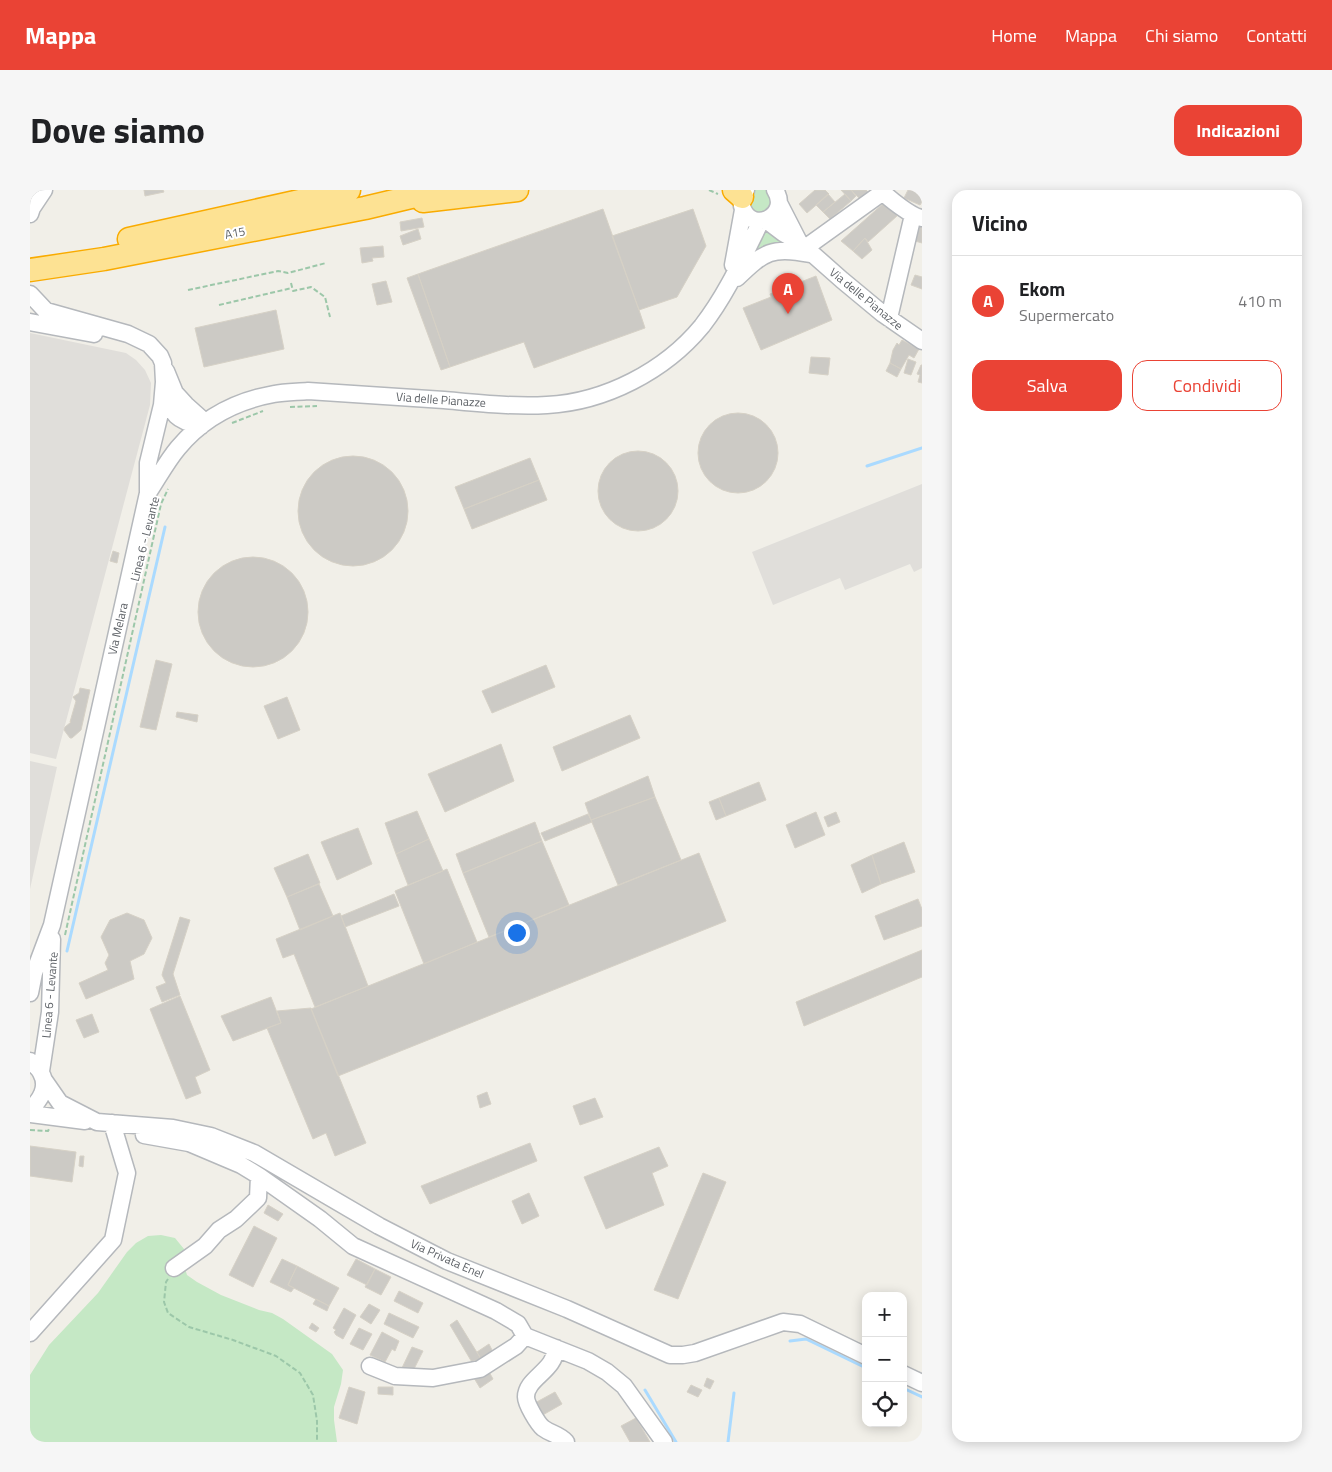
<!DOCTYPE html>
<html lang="it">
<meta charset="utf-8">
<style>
body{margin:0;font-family:"Titillium Web",sans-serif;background:#f6f6f6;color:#202124}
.controls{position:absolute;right:15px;bottom:15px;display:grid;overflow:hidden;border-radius:10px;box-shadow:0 2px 12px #0003}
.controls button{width:45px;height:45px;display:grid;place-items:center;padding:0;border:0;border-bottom:1px solid #e0e0e0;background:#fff;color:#202124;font:25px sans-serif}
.you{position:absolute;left:486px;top:742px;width:18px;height:18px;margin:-12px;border:4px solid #fff;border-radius:50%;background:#1a73e8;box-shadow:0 0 0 8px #1a73e833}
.badge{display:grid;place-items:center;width:32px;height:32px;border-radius:50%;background:#ea4335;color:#fff;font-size:16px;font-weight:700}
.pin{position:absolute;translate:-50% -41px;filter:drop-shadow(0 1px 2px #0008)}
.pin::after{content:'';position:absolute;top:26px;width:18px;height:15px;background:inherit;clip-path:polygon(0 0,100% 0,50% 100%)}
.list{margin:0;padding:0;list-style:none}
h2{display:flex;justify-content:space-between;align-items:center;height:65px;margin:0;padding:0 20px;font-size:21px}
h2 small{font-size:16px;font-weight:400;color:#757577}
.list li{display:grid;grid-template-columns:32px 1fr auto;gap:15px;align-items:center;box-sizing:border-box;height:90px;padding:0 20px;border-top:1px solid #e0e0e0}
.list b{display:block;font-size:19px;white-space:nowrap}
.list p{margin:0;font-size:16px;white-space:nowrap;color:#757577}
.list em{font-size:16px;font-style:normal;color:#757577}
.actions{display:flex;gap:10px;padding:15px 20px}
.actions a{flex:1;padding:11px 0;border:1px solid #ea4335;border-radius:15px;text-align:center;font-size:18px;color:#ea4335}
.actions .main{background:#ea4335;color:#fff}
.icon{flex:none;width:28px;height:28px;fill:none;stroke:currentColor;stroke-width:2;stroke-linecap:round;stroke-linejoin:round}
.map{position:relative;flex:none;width:892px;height:1252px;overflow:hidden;border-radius:15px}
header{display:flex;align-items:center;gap:30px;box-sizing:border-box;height:70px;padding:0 25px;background:#ea4335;color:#fff}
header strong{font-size:24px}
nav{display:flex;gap:28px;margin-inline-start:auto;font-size:18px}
.intro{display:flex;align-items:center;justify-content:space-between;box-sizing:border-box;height:120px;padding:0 30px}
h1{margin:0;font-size:35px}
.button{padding:12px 22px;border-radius:15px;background:#ea4335;color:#fff;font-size:18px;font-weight:700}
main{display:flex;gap:30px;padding:0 30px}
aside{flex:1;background:#fff;border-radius:15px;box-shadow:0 2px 12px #0003}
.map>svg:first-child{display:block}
.industrial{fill:#e0deda}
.green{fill:#c5e8c5}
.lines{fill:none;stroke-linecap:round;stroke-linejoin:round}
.stream{stroke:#aadaff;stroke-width:3}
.building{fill:#cccac5;stroke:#d6d1c6}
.minor-casing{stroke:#b5b8bc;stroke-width:19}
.highway-casing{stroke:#f9ab00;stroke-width:25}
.path{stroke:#9cc7a9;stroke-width:2;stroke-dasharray:5 2.5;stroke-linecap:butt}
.minor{stroke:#fff;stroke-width:16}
.highway{stroke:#fde293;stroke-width:22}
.labels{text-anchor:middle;stroke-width:4;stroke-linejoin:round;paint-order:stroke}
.street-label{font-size:12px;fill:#5f6368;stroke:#fff}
</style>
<header>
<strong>Mappa</strong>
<nav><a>Home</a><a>Mappa</a><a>Chi siamo</a><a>Contatti</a></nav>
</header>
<div class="intro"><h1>Dove siamo</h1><a class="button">Indicazioni</a></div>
<main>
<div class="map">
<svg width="892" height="1252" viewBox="0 0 892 1252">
<rect width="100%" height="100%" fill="#f1efe8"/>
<!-- industrial -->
<path class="industrial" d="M 0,143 L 96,163 L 106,170 L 115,180 L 121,193 L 120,215 L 26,569 L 0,563 Z
M 892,294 L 892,378 L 884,382 L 880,374 L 815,400 L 810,388 L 743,415 L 722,362 Z
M 0,571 L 27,577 L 0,699 Z"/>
<!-- green -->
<path class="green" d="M 724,0 L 737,0 L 740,2 L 743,16 L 731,24 L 720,19 L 720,5 Z
M 740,40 L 765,57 L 718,67 L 731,44 Z
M 131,1045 L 145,1048 L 154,1059 L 153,1072 L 157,1085 L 167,1092 L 191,1105 L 229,1120 L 242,1123 L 253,1129 L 302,1164 L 313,1180 L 311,1194 L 304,1217 L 304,1230 L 307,1252 L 0,1252 L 0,1185 L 19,1155 L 68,1103 L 97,1062 L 106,1053 L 118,1046 Z"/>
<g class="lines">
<!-- stream -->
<path class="stream" d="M 837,276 L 892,258
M 37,761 L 135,337
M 760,1151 L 776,1149 L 836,1178
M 873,1198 L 892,1207
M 615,1200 L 646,1252
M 698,1252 L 704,1203"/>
</g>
<!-- building -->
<path class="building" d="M 114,0 L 133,0 L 134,2 L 115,6 Z
M 785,0 L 795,0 L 799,4 L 777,23 L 769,14 Z
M 811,0 L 821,0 L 826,6 L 821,11 Z
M 821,0 L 836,0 L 839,3 L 832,11 Z
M 878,0 L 883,0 L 892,5 L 892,12 L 890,15 L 874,8 Z
M 798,4 L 805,12 L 793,22 L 786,15 Z
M 815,4 L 821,11 L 800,29 L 793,22 Z
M 855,12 L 867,26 L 838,52 L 835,48 L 823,61 L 811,51 Z
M 573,19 L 609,120 L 615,138 L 504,178 L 494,152 L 420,177 L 388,84 Z
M 663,19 L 676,56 L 647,107 L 609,120 L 582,46 Z
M 392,28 L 394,37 L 371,41 L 370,32 Z
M 889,36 L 892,37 L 892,53 L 885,51 Z
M 388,39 L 391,49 L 373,55 L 370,46 Z
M 835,48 L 842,60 L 832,69 L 823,61 Z
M 353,56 L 354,67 L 342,68 L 343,71 L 332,73 L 330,58 Z
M 388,84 L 420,177 L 411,180 L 377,88 Z
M 885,85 L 892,87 L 892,99 L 881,95 Z
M 786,86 L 802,130 L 731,160 L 713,118 L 741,107 L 740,104 Z
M 356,91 L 362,112 L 347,115 L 342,94 Z
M 246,120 L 254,159 L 174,177 L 165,138 Z
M 872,150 L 889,159 L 884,168 L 879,165 L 871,179 L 860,173 L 863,160 L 867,153 L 869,155 Z
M 781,167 L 800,168 L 798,185 L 779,183 Z
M 878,169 L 886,172 L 881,185 L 874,183 Z
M 860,173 L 871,179 L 867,187 L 856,181 Z
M 891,175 L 892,175 L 892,193 L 888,192 L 890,185 L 887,184 Z
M668 263a40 40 0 1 1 80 0a40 40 0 1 1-80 0Z
M568 301a40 40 0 1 1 80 0a40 40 0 1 1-80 0Z
M268 321a55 55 0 1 1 110 0a55 55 0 1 1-110 0Z
M 500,268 L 509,290 L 434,319 L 425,297 Z
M 509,290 L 517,310 L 442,339 L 434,319 Z
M 83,361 L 89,363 L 87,373 L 80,371 Z
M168 422a55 55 0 1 1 110 0a55 55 0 1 1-110 0Z
M 126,470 L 142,474 L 126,540 L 110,537 Z
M 516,475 L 525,497 L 462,523 L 452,501 Z
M 50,498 L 60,500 L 51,540 L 42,548 L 40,548 L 34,540 L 35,537 L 41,532 L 40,532 L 46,511 L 43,507 L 49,503 Z
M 257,507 L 270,540 L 248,549 L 234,516 Z
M 147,522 L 168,525 L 167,532 L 146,527 Z
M 600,525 L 610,548 L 532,581 L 523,557 Z
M 471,554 L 484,591 L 415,622 L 398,584 Z
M 618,586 L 625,607 L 561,630 L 555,613 Z
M 729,592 L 736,610 L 696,626 L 689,608 Z
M 625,607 L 651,670 L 588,695 L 561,630 Z
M 689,608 L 696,626 L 686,630 L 679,612 Z
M 387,621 L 399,649 L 366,664 L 355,633 Z
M 786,622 L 795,645 L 765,658 L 756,635 Z
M 806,622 L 810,632 L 798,637 L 794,627 Z
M 558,624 L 562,632 L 515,651 L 511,643 Z
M 505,632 L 512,651 L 433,683 L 426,664 Z
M 328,638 L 342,674 L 307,690 L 291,652 Z
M 399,649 L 413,681 L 378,695 L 366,664 Z
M 512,651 L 539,715 L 459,747 L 433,683 Z
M 874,652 L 885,682 L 851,694 L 842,665 Z
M 669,663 L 696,731 L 308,886 L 281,819 Z
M 278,664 L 290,693 L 257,707 L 244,678 Z
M 842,665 L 851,694 L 832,703 L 821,675 Z
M 417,679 L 447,752 L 394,774 L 365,701 Z
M 289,694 L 303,726 L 270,740 L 257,707 Z
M 364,704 L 369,716 L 315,737 L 311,726 Z
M 888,709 L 892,719 L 892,736 L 854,750 L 845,726 Z
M 97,723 L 114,730 L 122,748 L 114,764 L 100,771 L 104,789 L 56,809 L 49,793 L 78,780 L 75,773 L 79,765 L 71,747 L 80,730 Z
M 310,723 L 338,796 L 285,817 L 264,764 L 253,768 L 246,749 Z
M 150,727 L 160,730 L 143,784 L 150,805 L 132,812 L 126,797 L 136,793 L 132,785 L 133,781 Z
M 892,760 L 892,787 L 774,836 L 766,812 Z
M 150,806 L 180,880 L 165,887 L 171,903 L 156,909 L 120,819 Z
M 241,807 L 251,833 L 203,851 L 191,826 Z
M 281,818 L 336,953 L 305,966 L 296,943 L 283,949 L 237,838 L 251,833 L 247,821 Z
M 62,824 L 69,842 L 54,848 L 46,830 Z
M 457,902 L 461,914 L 450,918 L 447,906 Z
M 565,908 L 573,927 L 550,935 L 543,916 Z
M 500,953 L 507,971 L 400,1014 L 391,996 Z
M 0,956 L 46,962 L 42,992 L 0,986 Z
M 629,957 L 638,976 L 622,983 L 634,1015 L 576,1039 L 554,987 Z
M 50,966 L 54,966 L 53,977 L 49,976 Z
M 673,983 L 696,992 L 648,1109 L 624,1100 Z
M 499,1003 L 509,1026 L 492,1034 L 482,1011 Z
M 238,1015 L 253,1024 L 248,1031 L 234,1023 Z
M 224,1036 L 247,1048 L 223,1097 L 199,1085 Z
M 252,1069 L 267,1076 L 258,1095 L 264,1098 L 261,1102 L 240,1092 Z
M 326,1069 L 345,1079 L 337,1095 L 317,1085 Z
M 267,1076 L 309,1098 L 299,1116 L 258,1095 Z
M 345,1079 L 361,1087 L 351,1105 L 335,1097 Z
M 369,1101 L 393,1113 L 388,1123 L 364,1111 Z
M 286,1109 L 299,1116 L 297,1121 L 283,1114 Z
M 339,1114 L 350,1120 L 341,1134 L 330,1127 Z
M 314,1118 L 326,1125 L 313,1149 L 306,1145 L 304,1142 L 306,1140 L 303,1138 Z
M 359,1123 L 389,1137 L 383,1148 L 354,1134 Z
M 427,1130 L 451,1169 L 443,1174 L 420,1135 Z
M 282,1133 L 289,1138 L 286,1142 L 279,1138 Z
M 329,1138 L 342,1144 L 333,1160 L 320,1154 Z
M 352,1142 L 369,1151 L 365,1161 L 362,1159 L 355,1172 L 340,1165 Z
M 459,1154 L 463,1162 L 451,1169 L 447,1162 Z
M 382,1157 L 393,1161 L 381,1185 L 371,1180 Z
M 458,1180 L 463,1189 L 450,1198 L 444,1188 Z
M 677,1188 L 684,1191 L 680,1199 L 674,1196 Z
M 661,1195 L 672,1200 L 668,1207 L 657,1202 Z
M 319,1197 L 335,1202 L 327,1234 L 309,1228 Z
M 348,1197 L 363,1197 L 363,1205 L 348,1204 Z
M 525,1202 L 532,1214 L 511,1226 L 503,1214 Z
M 606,1228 L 620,1252 L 600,1252 L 591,1236 Z"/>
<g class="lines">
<defs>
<path id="minor" d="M 716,0 C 712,6 710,12 713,19 C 723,44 761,25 745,0
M 851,0 C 858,8 882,27 892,28
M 749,13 L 769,52
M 0,24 L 2,18 L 14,0
M 736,30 L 753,43 L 769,52 L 812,90 L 853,124 L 892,151
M 775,58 L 853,2
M 703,75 L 713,20
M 707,88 C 734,62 742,56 780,64
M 0,104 L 16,121 L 98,144 L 119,154 L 130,166 L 133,173 L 134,192 L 132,215 L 118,273 L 118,303 L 22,735 L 4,783 L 0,803
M 859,128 L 883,25
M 0,132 L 64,144
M 136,181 L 145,203 L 156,215 L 175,232
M 136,202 C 141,225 147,231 171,236
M 118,303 C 128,288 137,271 148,258 C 173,228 205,211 244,204 C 255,202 267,202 278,201 C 324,204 369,207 414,210 C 448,213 483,217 517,215 C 575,212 635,181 672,136 C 697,104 713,67 731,31
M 0,871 C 4,875 9,878 11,883 C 19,897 10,911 0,919
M 11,881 L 20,822 L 22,749
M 14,890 L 30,913 L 67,932 L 143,938 L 181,946 L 224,963 L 349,1036 L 417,1071 L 537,1119 L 640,1165 L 653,1165 L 665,1163 L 753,1132 L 770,1134 L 836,1166
M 0,924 L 55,931
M 114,945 L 159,953 L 211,975 L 229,986 L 228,1008 L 206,1029 L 189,1040 L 175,1056 L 144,1078
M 229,986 L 290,1029 L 323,1056 L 466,1121 L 488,1134 L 495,1146 L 486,1156 L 450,1179 L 403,1188 L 365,1186 L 340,1176
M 0,1143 L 83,1050 L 97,983 L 82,933
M 495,1146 L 558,1171 L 577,1182 L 594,1196 L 634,1252
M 526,1158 C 525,1181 496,1188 496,1207 C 496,1214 508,1234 513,1238 C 521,1244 529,1244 536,1252
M 873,1184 L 892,1193"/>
<path id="highway" d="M 704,0 L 712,7
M 393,11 L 487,0
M 99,49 L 319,0
M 0,80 L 74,69 L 335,18 L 410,0"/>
</defs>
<!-- minor casing -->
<use href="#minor" class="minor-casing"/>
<!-- highway casing -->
<use href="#highway" class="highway-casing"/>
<!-- path -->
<path class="path" d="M 679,0 L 688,4
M 261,93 L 263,101 L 281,97 L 295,107 L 300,127
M 158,100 L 248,81 L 258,83 L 296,73
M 189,115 L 262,98
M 260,217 L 287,216
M 202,233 L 233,221
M 35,745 L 131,314 L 138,299
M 0,940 L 18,941 L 19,939
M 138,1089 L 136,1092 L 134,1112 L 138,1123 L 159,1137 L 203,1150 L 246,1166 L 270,1183 L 283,1205 L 287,1231 L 287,1252"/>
<!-- minor -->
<use href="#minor" class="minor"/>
<!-- highway -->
<use href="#highway" class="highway"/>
</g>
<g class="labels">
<!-- street labels -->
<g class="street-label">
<text transform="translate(205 43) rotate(-11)" y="4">A15</text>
<text transform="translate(836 109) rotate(39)" y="4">Via delle Pianazze</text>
<text transform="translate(411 210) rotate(4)" y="4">Via delle Pianazze</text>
<text transform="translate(115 349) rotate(-76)" y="4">Linea 6 - Levante</text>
<text transform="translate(88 439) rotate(-77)" y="4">Via Melara</text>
<text transform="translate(20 805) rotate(-85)" y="4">Linea 6 - Levante</text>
<text transform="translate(417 1069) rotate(24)" y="4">Via Privata Enel</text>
</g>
</g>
</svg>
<div class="controls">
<button>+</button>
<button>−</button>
<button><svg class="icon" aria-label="locate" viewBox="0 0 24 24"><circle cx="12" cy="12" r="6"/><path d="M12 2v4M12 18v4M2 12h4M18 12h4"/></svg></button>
</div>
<div class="you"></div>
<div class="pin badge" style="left:758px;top:124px">A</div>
</div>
<aside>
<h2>Vicino<small></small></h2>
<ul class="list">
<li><span class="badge">A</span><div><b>Ekom</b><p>Supermercato</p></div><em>410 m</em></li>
</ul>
<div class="actions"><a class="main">Salva</a><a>Condividi</a></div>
</aside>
</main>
